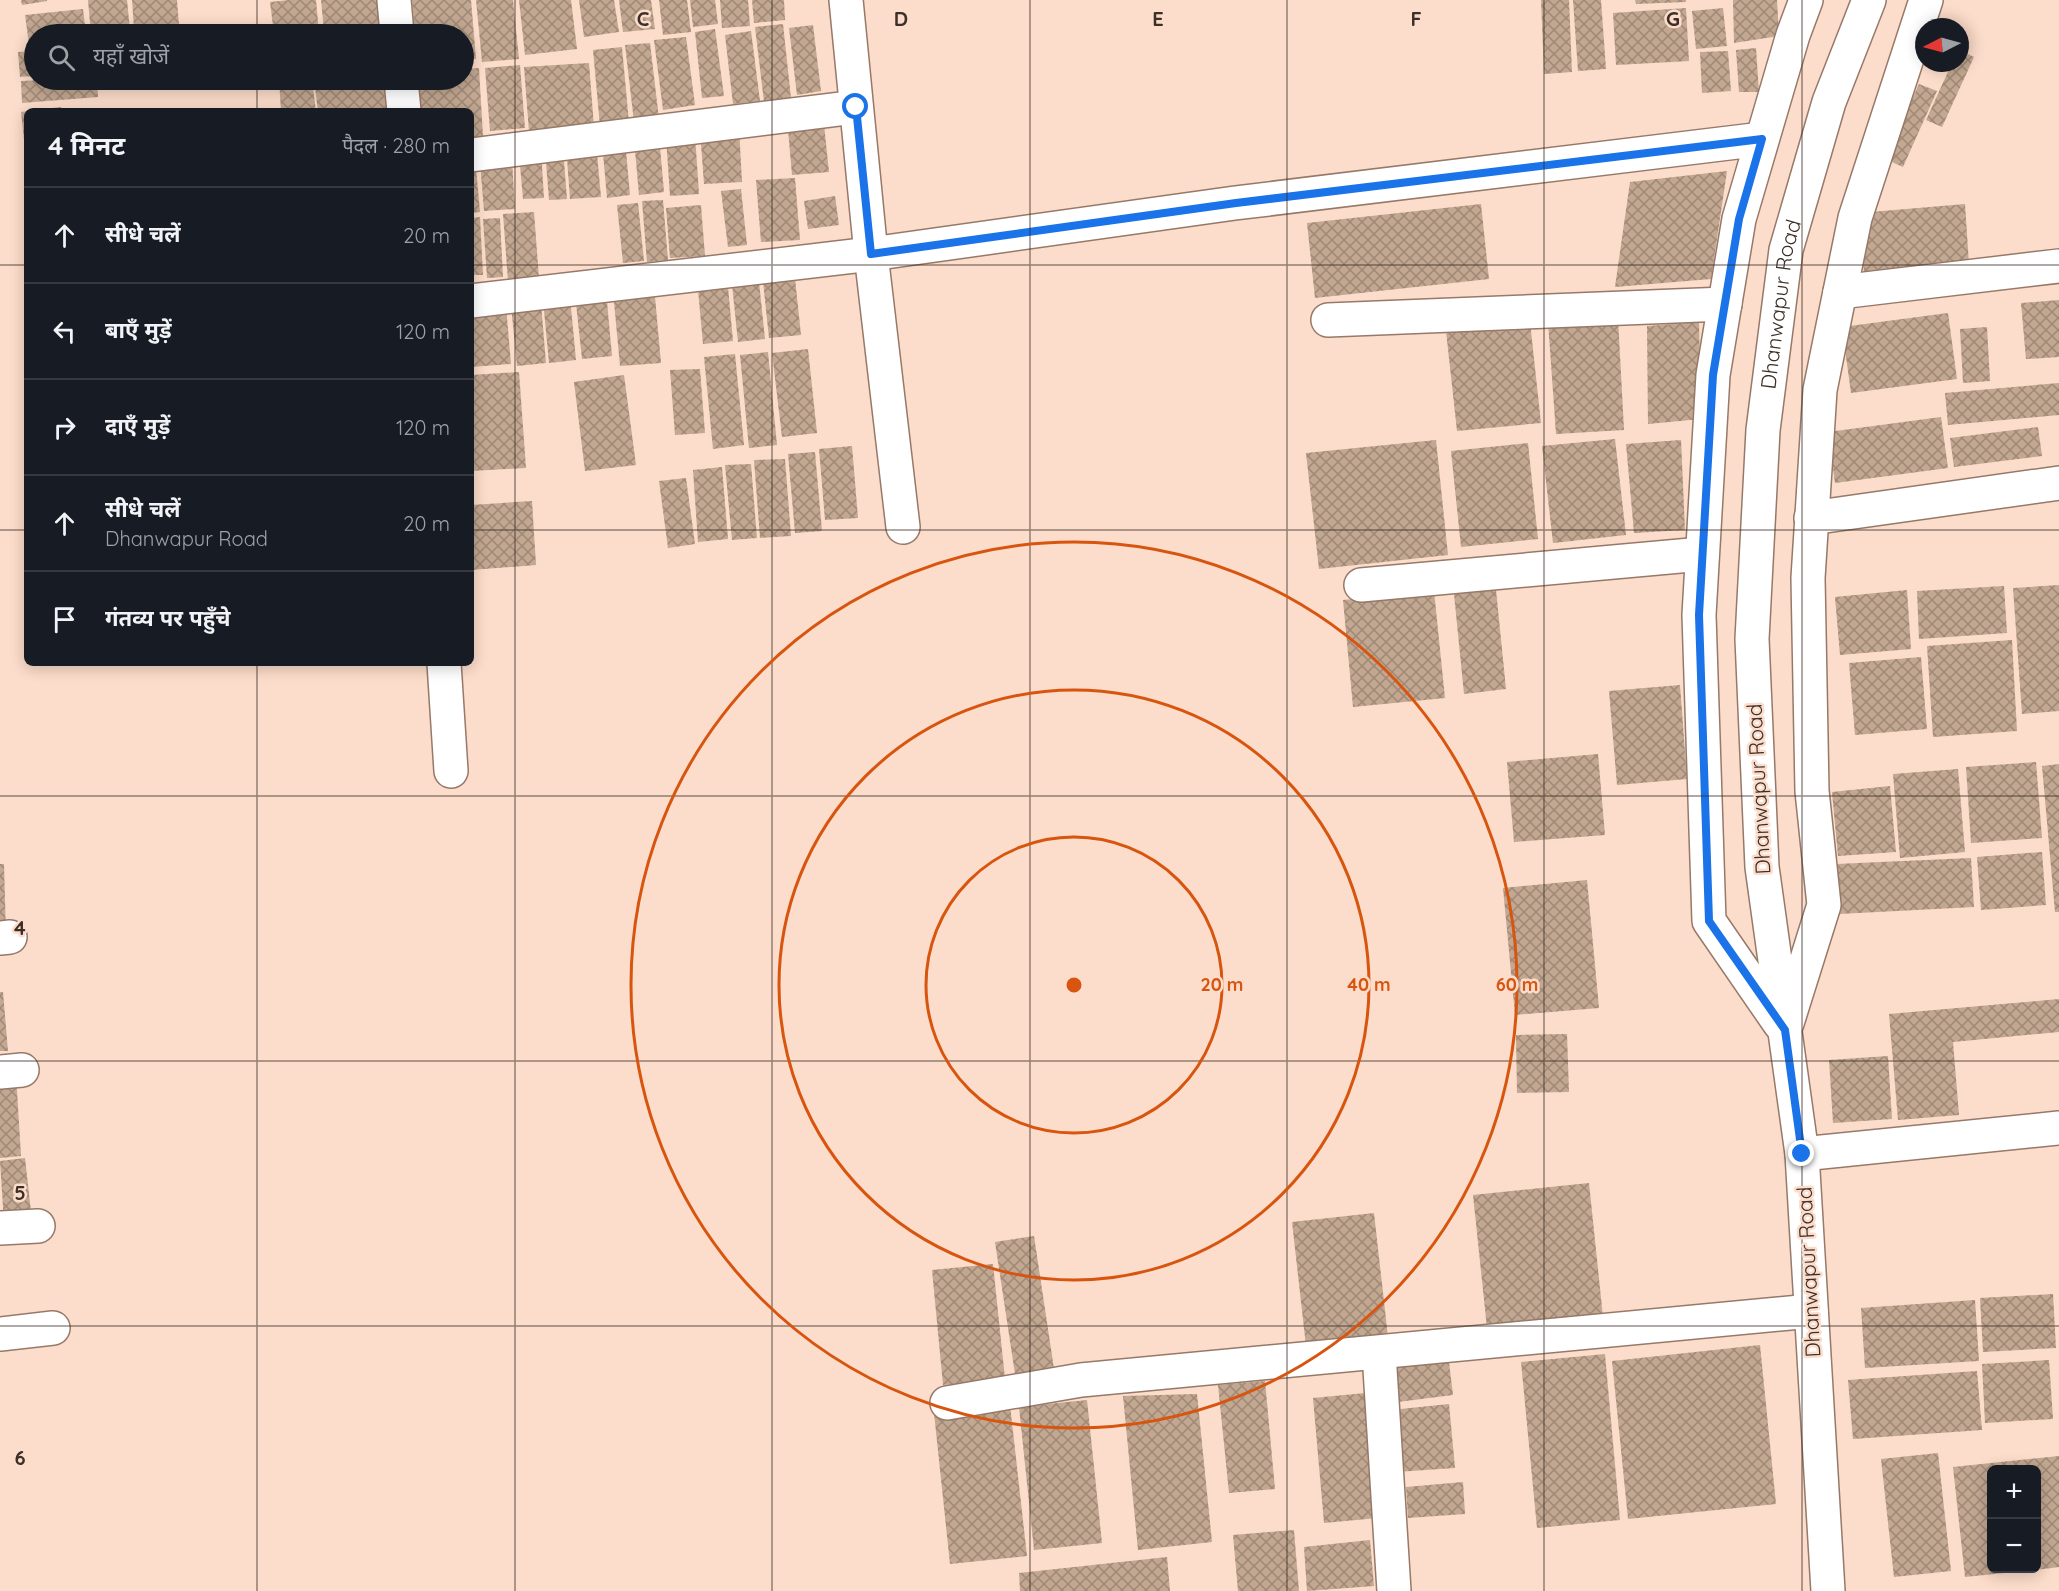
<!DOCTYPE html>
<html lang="hi">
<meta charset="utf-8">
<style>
body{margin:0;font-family:Quicksand,"Noto Sans Devanagari",sans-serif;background:#20242c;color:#f1f3f6}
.controls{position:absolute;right:18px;bottom:18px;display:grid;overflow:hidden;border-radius:9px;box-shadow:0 3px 15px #0003}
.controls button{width:54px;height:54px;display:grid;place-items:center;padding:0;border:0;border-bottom:2px solid #363941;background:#171b24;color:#f1f3f6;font:30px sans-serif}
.compass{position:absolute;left:1915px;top:18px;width:54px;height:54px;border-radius:50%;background:#171b24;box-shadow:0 3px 15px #0003;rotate:264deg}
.stop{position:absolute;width:18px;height:18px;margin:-14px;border:4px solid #1a73e8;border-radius:50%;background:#fff}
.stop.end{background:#1a73e8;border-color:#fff;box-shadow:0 2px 6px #0008}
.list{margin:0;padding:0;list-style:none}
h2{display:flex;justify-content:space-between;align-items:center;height:78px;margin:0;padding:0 24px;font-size:26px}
h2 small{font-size:20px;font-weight:400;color:#9ea1a6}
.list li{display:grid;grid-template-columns:39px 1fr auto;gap:18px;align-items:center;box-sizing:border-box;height:96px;padding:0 24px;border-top:2px solid #363941}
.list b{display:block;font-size:22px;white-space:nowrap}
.list p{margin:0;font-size:20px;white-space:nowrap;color:#9ea1a6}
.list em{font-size:20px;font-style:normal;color:#9ea1a6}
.icon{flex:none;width:33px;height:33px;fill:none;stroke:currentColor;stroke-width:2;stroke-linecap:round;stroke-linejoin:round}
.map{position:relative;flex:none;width:2059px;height:1591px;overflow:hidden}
.search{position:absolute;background:#171b24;box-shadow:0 3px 15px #0003;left:24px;top:24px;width:450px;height:66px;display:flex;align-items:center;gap:15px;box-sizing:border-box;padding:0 21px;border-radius:33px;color:#9ea1a6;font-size:22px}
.panel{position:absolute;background:#171b24;box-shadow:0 3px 15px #0003;left:24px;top:108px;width:450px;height:558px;border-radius:9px}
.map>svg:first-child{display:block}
.building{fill:url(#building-cross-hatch)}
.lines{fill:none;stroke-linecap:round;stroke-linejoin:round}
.minor-casing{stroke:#967969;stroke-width:36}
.minor{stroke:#fff;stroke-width:33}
.route{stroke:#1a73e8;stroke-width:8}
.grid{fill:none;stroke:#3c2f28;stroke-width:1.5;stroke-opacity:0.55}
.ring{fill:none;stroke:#d7550f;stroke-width:3}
.labels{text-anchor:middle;stroke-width:5;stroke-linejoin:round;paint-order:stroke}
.street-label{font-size:21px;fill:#3c2f28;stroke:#fcdcca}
.grid-label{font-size:20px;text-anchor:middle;font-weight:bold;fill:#3c2f28;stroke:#fcdcca;stroke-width:5;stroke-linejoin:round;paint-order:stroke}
.centre{fill:#d7550f;stroke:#fcdcca;stroke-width:3}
.ring-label{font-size:18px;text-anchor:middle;font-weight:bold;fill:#d7550f;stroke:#fcdcca;stroke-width:5;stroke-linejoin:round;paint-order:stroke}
</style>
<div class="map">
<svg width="2059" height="1591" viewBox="0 0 2059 1591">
<defs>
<pattern id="building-cross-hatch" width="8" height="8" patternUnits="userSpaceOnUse" patternTransform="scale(1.5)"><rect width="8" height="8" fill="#c2a791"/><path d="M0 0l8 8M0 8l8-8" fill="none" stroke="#9f8876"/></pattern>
</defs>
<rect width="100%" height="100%" fill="#fcdcca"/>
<!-- building -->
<path class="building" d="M 21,0 L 47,0 L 47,1 L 22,5 Z
M 88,0 L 127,0 L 130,30 L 91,34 Z
M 132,0 L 177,0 L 179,25 L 134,29 Z
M 289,0 L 316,0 L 319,33 L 274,34 L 270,2 Z
M 321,0 L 382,0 L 384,26 L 324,31 Z
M 412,0 L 471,0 L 476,59 L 464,60 L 464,34 L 415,34 Z
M 476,0 L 513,0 L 519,59 L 482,62 Z
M 519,0 L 571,0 L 577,49 L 525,55 Z
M 579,0 L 614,0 L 619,32 L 584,37 Z
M 619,0 L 651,0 L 655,29 L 623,32 Z
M 659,0 L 687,0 L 691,32 L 663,35 Z
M 690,0 L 715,0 L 718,24 L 693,27 Z
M 720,0 L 748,0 L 750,26 L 722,28 Z
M 752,0 L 784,0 L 785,20 L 754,23 Z
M 1541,0 L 1569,0 L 1572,72 L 1544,74 Z
M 1573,0 L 1601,0 L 1606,69 L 1578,71 Z
M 1635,0 L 1686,0 L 1686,2 L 1636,4 Z
M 1733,0 L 1777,0 L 1779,36 L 1734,43 Z
M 1686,8 L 1689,61 L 1616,65 L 1613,13 Z
M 1723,8 L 1727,46 L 1696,49 L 1692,11 Z
M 83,9 L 86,34 L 34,34 L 34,43 L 29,44 L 25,15 Z
M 783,24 L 791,98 L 764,102 L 755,27 Z
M 813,25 L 821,91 L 797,95 L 789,28 Z
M 715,29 L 724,96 L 702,98 L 695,32 Z
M 384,31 L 384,34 L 360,34 L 360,33 Z
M 751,31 L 760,101 L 733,104 L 725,35 Z
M 686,37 L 695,105 L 663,110 L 654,40 Z
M 650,43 L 659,119 L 634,122 L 625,45 Z
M 622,47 L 629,123 L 600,126 L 593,50 Z
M 1756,48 L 1759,92 L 1739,92 L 1736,50 Z
M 1960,50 L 1974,57 L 1942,127 L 1926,120 L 1952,63 L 1960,63 Z
M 34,51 L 34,76 L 20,77 L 18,52 Z
M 1728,51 L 1731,91 L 1702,93 L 1700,52 Z
M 589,63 L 594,127 L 529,132 L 524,67 Z
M 520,65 L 525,128 L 490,131 L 485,68 Z
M 479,68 L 483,137 L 471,138 L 471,111 L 418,111 L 416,80 L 464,80 L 464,69 Z
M 46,80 L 97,80 L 98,97 L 22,103 L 21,81 Z
M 279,80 L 312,80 L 316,111 L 281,111 Z
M 314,80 L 383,80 L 386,108 L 361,111 L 318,111 Z
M 1919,84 L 1937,91 L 1903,167 L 1885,159 Z
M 61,107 L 61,111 L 42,111 L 42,109 Z
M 27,111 L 27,149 L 25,149 L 21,112 Z
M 823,115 L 829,172 L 792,175 L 787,118 Z
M 739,128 L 742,182 L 704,184 L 700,131 Z
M 695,135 L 699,194 L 670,196 L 666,137 Z
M 659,136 L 664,192 L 639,195 L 634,139 Z
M 625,140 L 630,195 L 607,198 L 602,142 Z
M 596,143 L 601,197 L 570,199 L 566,145 Z
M 563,149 L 567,199 L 549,200 L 545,150 Z
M 541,151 L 544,198 L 523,199 L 519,154 Z
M 512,160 L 515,209 L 484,211 L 480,162 Z
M 471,168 L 476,168 L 480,212 L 471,213 Z
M 1727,171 L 1711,279 L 1615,287 L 1630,182 Z
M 795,178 L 800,240 L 761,242 L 756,180 Z
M 741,189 L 747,245 L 728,247 L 721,191 Z
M 835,196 L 839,225 L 808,229 L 804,201 Z
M 663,200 L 668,260 L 647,262 L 642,201 Z
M 638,203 L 644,261 L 623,263 L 617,205 Z
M 1481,204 L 1489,279 L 1315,298 L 1307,223 Z
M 1965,204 L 1969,264 L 1864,273 L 1859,213 Z
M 701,205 L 705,256 L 670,258 L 666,208 Z
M 534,212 L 539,278 L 508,281 L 503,214 Z
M 480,217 L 483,275 L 471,275 L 471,218 Z
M 500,218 L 503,277 L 487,278 L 483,219 Z
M 794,269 L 801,335 L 769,338 L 762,272 Z
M 758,272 L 765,339 L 738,342 L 731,275 Z
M 727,276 L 733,341 L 703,344 L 697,279 Z
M 654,286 L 661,363 L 620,366 L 613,291 Z
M 606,291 L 612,356 L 582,359 L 575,294 Z
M 570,297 L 576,360 L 549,363 L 543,300 Z
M 2059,300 L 2059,357 L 2026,359 L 2021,303 Z
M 541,303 L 546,363 L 517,366 L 511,306 Z
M 506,306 L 511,364 L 471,367 L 471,309 Z
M 1948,313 L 1957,379 L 1851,393 L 1842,327 Z
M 1618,318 L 1624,430 L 1556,434 L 1548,322 Z
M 1530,322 L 1541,423 L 1457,431 L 1446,331 Z
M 1699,322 L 1701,419 L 1648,424 L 1647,326 Z
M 1987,327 L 1990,381 L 1963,383 L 1960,329 Z
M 808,349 L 817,433 L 782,437 L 772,353 Z
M 768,352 L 777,445 L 749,448 L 740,355 Z
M 735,354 L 744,445 L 713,449 L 704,357 Z
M 700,369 L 705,433 L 675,435 L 670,370 Z
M 519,372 L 526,468 L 471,471 L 471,375 Z
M 624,375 L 636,465 L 585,471 L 574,382 Z
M 2059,383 L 2059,415 L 1948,425 L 1945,393 Z
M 1941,417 L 1948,468 L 1835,483 L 1828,432 Z
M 2038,427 L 2042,456 L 1954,467 L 1950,438 Z
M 1615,439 L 1626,535 L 1553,543 L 1542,446 Z
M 1436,440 L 1448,555 L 1319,569 L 1306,453 Z
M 1681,440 L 1685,530 L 1634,533 L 1626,444 Z
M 1528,443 L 1538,539 L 1461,547 L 1451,451 Z
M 852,446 L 858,518 L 825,520 L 819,449 Z
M 815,452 L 822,531 L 795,533 L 788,454 Z
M 785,459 L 791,536 L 760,538 L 754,460 Z
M 751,464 L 757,538 L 732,540 L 725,465 Z
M 722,467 L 728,539 L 698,542 L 693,470 Z
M 686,478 L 695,544 L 668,548 L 659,481 Z
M 532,501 L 536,565 L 471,570 L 471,505 Z
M 1495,580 L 1506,689 L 1464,694 L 1453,584 Z
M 2059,585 L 2059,711 L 2022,714 L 2013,588 Z
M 2004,586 L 2007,633 L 1919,639 L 1917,591 Z
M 1907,590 L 1911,649 L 1840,655 L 1835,597 Z
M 1434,591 L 1445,698 L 1353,707 L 1343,600 Z
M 2012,640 L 2017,731 L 1933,737 L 1927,646 Z
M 1921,657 L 1927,729 L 1855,735 L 1849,663 Z
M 1680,685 L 1687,779 L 1617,785 L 1609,691 Z
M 1598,754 L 1605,835 L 1514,842 L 1507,762 Z
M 2036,762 L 2042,838 L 1971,843 L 1966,767 Z
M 2059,764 L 2059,912 L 2055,912 L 2042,766 Z
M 1958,769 L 1965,852 L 1900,858 L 1893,774 Z
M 1890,786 L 1896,852 L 1838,856 L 1832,792 Z
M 2042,852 L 2046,905 L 1981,910 L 1977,857 Z
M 1971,858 L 1974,907 L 1839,914 L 1836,864 Z
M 0,864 L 4,864 L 6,935 L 0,935 Z
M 1587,880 L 1599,1008 L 1515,1015 L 1503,888 Z
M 0,992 L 3,992 L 8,1051 L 0,1051 Z
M 2059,999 L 2059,1032 L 1953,1042 L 1959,1115 L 1898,1120 L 1889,1014 Z
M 1567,1034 L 1569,1092 L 1517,1093 L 1516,1035 Z
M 1888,1056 L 1892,1119 L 1833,1123 L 1829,1060 Z
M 16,1074 L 21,1156 L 0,1158 L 0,1075 Z
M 25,1158 L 32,1221 L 4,1223 L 0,1161 Z
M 1589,1183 L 1603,1317 L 1487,1328 L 1473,1195 Z
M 1374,1213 L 1388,1337 L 1306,1346 L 1292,1222 Z
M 1034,1236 L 1054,1369 L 1015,1374 L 995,1242 Z
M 993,1264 L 1005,1379 L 943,1385 L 932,1270 Z
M 2053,1294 L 2056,1348 L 1983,1352 L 1980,1298 Z
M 1975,1300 L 1979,1361 L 1865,1368 L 1861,1308 Z
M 1760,1345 L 1776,1504 L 1628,1519 L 1612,1361 Z
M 1448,1354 L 1453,1395 L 1390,1403 L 1385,1362 Z
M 1605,1354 L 1620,1520 L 1537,1528 L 1521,1362 Z
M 2049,1360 L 2053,1419 L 1985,1423 L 1982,1364 Z
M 1977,1371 L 1982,1430 L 1853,1439 L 1848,1380 Z
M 1265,1381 L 1275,1489 L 1229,1493 L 1218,1385 Z
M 1376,1392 L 1388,1517 L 1324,1523 L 1313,1398 Z
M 1197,1394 L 1212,1542 L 1138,1550 L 1123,1396 Z
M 1087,1400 L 1102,1543 L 1034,1550 L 1019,1407 Z
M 1449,1404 L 1455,1468 L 1396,1472 L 1391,1410 Z
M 1010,1405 L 1027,1556 L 950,1564 L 934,1413 Z
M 1938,1453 L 1951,1571 L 1894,1577 L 1881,1459 Z
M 2059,1456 L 2059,1567 L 2036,1570 L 2036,1470 L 1992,1470 L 1992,1568 L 2034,1568 L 2035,1570 L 1965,1577 L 1953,1467 Z
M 1463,1482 L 1465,1514 L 1408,1518 L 1406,1487 Z
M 1294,1530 L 1299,1591 L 1238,1591 L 1233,1535 Z
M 1370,1540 L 1374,1586 L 1307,1591 L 1304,1547 Z
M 1167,1557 L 1170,1591 L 1020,1591 L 1019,1573 Z"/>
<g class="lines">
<defs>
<g id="minor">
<path d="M 394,0 L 397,34"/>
<path d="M 846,0 L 871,254 L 903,527"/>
<path d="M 401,80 L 404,111"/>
<path d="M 471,155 L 856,107"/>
<path d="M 1840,292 L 2059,266"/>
<path d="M 471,301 L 871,254 L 1235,203 L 1762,139"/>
<path d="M 1328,320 L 1725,304"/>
<path d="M 1811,518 L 2059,483"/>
<path d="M 1361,585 L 1702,554"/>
<path d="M 444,663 L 451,771"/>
<path d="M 0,938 L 10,937"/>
<path d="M 1787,1023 L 1824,905 L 1812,791 L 1808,578 L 1820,390 L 1855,218 L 1926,0"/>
<path d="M 1780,1024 L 1709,921 L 1699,615 L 1713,375 L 1739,219 L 1793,35 L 1806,0"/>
<path d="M 0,1072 L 22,1070"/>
<path d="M 1802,1154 L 2059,1128"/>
<path d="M 0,1228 L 38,1226"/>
<path d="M 0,1334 L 53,1328"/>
<path d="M 1379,1353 L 1394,1591"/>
<path d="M 947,1403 L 1081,1380 L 1811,1311"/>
<path id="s1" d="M 1828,1591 L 1802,1154 L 1762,867 L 1752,639 L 1763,430 L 1786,250 L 1829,102 L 1869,0"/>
</g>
</defs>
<!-- minor casing -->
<use href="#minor" class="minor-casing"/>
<!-- minor -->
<use href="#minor" class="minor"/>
</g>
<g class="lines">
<!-- route -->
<path class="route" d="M 856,107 L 871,254 L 1236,203 L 1762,139 L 1739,219 L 1713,375 L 1699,615 L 1709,921 L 1785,1030 L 1802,1154"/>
</g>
<!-- grid -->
<path class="grid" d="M 257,0 L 257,34M 515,0 L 515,1591M 772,0 L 772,1591M 1030,0 L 1030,1591M 1287,0 L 1287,1591M 1544,0 L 1544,1591M 1802,0 L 1802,1591M 257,80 L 257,111M 0,265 L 27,265M 471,265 L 2059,265M 0,530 L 27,530M 471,530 L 2059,530M 257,663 L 257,1591M 0,796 L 2059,796M 0,1061 L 2059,1061M 0,1326 L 2059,1326"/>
<!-- distance rings -->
<g class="ring">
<circle cx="1074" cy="985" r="148"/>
<circle cx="1074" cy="985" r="295"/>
<circle cx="1074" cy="985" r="443"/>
</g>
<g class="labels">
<!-- street labels -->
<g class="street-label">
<text dy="7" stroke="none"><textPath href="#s1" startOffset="1292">Dhanwapur Road</textPath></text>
<text transform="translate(1759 789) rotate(-93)" y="7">Dhanwapur Road</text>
<text transform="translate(1809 1272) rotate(-93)" y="7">Dhanwapur Road</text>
</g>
</g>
<g class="grid-label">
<text x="643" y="26">C</text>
<text x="901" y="26">D</text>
<text x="1158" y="26">E</text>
<text x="1416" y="26">F</text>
<text x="1673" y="26">G</text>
<text x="20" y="935">4</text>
<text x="20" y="1200">5</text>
<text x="20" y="1465">6</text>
</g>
<circle cx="1074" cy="985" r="9" class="centre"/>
<g class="ring-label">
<text x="1222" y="991">20 m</text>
<text x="1369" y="991">40 m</text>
<text x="1517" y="991">60 m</text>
</g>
</svg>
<div class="controls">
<button>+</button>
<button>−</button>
</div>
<svg class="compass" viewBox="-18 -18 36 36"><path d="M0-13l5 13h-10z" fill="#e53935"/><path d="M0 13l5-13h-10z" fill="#9ea1a6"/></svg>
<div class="stop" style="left:856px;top:107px"></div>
<div class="stop end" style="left:1802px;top:1154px"></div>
<div class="search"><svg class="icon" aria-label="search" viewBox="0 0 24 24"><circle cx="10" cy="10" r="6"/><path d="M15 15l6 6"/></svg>यहाँ खोजें</div>
<section class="panel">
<h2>4 मिनट<small>पैदल · 280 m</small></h2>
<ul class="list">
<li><svg class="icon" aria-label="ahead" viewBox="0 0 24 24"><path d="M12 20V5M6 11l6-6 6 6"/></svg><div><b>सीधे चलें</b></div><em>20 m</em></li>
<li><svg class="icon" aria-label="left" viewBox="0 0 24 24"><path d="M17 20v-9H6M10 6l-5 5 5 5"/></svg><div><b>बाएँ मुड़ें</b></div><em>120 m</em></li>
<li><svg class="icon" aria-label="right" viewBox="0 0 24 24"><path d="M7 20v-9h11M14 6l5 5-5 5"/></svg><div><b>दाएँ मुड़ें</b></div><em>120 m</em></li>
<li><svg class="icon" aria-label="ahead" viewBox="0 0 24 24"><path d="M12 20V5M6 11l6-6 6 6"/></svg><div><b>सीधे चलें</b><p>Dhanwapur Road</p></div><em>20 m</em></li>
<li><svg class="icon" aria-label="arrive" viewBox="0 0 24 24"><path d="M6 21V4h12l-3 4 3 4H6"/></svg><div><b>गंतव्य पर पहुँचे</b></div></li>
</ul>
</section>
</div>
